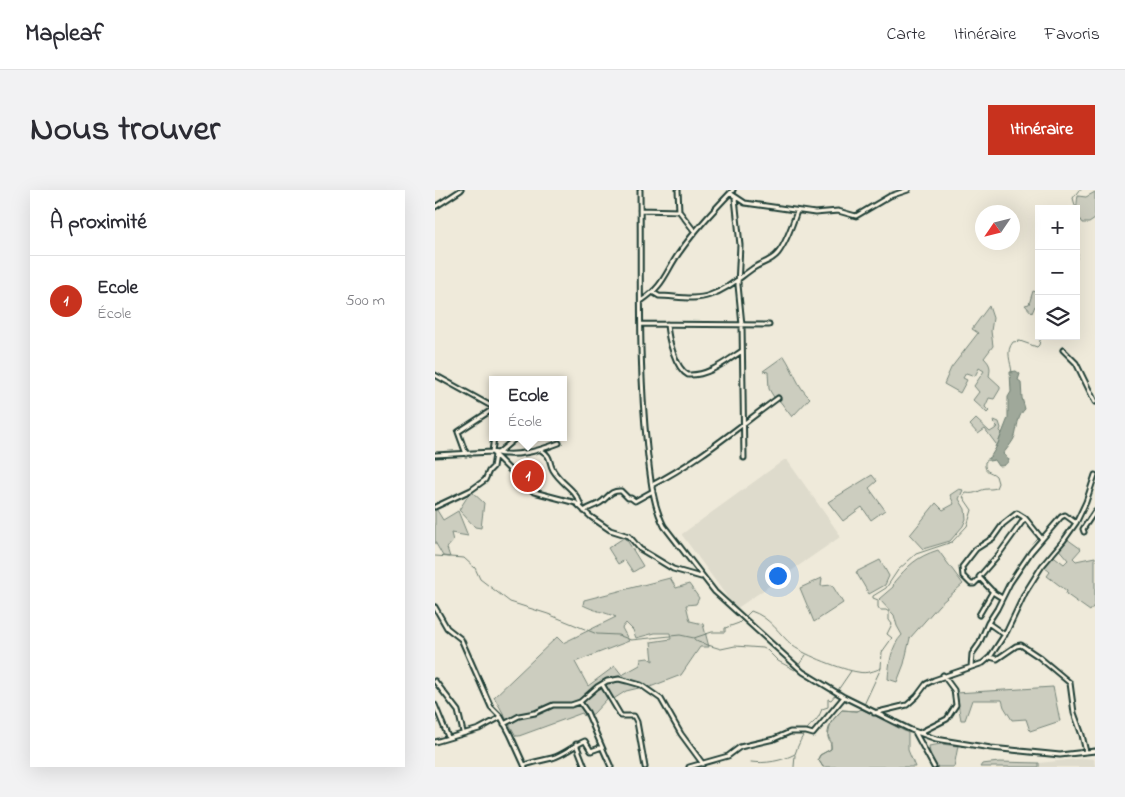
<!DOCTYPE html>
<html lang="fr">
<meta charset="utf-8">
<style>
body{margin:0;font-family:"Indie Flower",sans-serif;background:#f2f2f3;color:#2b2b33}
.controls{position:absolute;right:15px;top:15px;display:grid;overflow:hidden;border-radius:0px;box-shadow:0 5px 20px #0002}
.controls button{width:45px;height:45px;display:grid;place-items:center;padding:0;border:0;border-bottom:1px solid #e1e1e2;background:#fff;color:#2b2b33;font:25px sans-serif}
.compass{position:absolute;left:540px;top:15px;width:45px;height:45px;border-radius:50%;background:#fff;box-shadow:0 5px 20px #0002;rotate:235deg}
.you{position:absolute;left:342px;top:385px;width:18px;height:18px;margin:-12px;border:4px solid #fff;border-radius:50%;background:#1a73e8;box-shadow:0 0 0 8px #1a73e833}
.badge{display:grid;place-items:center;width:32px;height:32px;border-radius:50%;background:#c8321e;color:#fff;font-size:16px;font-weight:700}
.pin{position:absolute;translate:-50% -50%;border:2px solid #fff;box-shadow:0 1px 5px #0006}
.popup{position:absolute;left:54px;top:186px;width:78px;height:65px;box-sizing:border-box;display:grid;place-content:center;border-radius:0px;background:#fff;filter:drop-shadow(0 1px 4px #0005);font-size:16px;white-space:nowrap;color:#7c7c81}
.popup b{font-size:19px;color:#2b2b33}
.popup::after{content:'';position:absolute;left:50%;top:100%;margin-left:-10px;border:10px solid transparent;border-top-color:#fff}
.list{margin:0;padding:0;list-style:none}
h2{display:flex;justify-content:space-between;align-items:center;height:65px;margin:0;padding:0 20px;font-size:21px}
h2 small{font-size:16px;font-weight:400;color:#7c7c81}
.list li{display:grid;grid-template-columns:32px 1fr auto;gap:15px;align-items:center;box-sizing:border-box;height:90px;padding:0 20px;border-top:1px solid #e1e1e2}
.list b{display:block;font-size:19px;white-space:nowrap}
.list p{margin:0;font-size:16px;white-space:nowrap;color:#7c7c81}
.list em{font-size:16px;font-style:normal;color:#7c7c81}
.icon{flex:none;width:28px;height:28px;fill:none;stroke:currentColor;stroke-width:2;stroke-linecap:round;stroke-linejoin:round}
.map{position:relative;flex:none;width:660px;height:577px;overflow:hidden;border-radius:0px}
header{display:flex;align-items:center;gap:30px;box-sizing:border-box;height:70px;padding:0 25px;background:#fff;border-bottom:1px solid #e1e1e2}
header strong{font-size:24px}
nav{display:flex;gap:28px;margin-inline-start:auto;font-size:18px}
.intro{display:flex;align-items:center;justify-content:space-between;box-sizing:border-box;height:120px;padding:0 30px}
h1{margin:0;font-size:35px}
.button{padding:12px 22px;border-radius:0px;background:#c8321e;color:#fff;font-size:18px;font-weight:700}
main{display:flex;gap:30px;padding:0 30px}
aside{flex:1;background:#fff;border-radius:0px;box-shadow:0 5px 20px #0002}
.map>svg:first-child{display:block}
.built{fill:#dedbcc}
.green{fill:#cccdbf;stroke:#76857a;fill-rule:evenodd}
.water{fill:#9fa89a;stroke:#6c7d71}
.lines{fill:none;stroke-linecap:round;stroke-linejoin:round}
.stream{stroke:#6c7d71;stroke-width:1}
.street-casing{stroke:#1f3d34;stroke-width:7}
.street{stroke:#fcf5e5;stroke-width:3}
</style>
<header>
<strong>Mapleaf</strong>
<nav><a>Carte</a><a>Itinéraire</a><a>Favoris</a></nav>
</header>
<div class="intro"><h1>Nous trouver</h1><a class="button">Itinéraire</a></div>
<main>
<aside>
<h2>À proximité<small></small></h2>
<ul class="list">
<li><span class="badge">1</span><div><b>Ecole</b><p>École</p></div><em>500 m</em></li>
</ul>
</aside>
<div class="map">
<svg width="660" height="577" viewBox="0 0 660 577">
<rect width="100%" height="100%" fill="#efeada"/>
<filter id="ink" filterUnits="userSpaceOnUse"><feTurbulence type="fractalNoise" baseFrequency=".02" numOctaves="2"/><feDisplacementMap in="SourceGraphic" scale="10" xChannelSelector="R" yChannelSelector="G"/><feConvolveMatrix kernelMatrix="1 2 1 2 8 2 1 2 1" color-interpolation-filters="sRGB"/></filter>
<g filter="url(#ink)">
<!-- built -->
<path class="built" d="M 349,270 L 352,270 L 405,345 L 405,347 L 301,419 L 247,345 L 247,344 Z
M 650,568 L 659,569 L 660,577 L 604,577 L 604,573 Z"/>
<!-- green -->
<path class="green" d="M 660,2 L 660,29 L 654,33 L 647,33 C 641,25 641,16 643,6 L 651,7 Z
M 598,101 L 604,103 L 604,117 L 600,116 L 597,123 L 590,115 L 594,114 Z
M 554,116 L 558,128 L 556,141 L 558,156 L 549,168 C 555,174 556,177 554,186 L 565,196 L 565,199 L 559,209 L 554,208 L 550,217 L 554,221 L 552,223 L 538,210 L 544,202 L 539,196 L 549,181 L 544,178 L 540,186 L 531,183 L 528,188 L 532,190 L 525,203 L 509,194 L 516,178 L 543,143 L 537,139 Z
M 349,166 C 358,179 363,198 375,208 L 357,227 L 344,210 L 344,207 L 340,209 L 334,199 L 333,182 L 328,181 Z
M 541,229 L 555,242 L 563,237 L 558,232 L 559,230 L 564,232 L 566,238 L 565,241 L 567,243 L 562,256 L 560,257 L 561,254 L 550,239 L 543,244 L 535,235 Z
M 437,285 L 442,291 L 434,298 L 450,320 L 436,330 L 427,317 L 408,331 L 393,312 Z
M 524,299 L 528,300 L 524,309 L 530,319 L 531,329 L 528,336 L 515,351 L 488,359 L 475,345 L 501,313 L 508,320 L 519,314 L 515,305 Z
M 36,301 L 49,313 L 46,338 L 40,337 L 24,320 Z
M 0,317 L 8,330 L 23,321 L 33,346 L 16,343 L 18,351 L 12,358 L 15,367 L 8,366 L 0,352 Z
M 190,347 L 208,376 L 198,382 L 190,370 L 183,374 L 173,358 Z
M 632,349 L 646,359 L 638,368 L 641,371 L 660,367 L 660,414 L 655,421 L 631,404 L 632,401 L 612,386 L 615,382 L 607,375 L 616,364 L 629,374 L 633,370 L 622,357 Z
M 503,360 L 528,394 L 504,415 L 475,448 L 469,474 L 462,492 L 453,489 C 454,474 456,456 467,445 L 462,436 L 459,425 L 444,409 L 458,397 L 459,392 C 473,376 481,367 503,360 Z
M 445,370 L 454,386 L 450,395 L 434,404 L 421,382 Z
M 235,388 L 241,398 L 254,394 L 264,408 L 261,414 L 251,415 L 255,431 L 268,434 L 274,457 L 265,457 L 246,485 L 210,499 L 208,497 L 191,501 L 177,510 L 173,508 L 158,524 L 149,526 L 147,523 L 84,546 L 81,546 L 59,507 L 122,447 L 128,453 L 181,427 C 170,422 159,421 148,415 L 149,410 ZM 191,433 L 198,440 L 201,448 L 220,443 L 235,443 L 236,449 L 216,452 L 218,471 L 213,468 L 206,469 L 205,475 L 187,485 L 180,476 L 153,496 L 140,472 L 194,451 L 187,438 Z
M 387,388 L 386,396 L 397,395 L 408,413 L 379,432 L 365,398 Z
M 618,497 L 625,531 L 595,541 L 591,529 L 577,530 L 569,517 L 567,510 L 537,510 L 530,530 L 526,530 L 521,503 Z
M 427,519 L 473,543 L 473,560 L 480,577 L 388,577 L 383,569 L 385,565 L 396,559 L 396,552 L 393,546 L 396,532 L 407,520 L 421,521 Z
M 506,554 L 523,556 L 519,577 L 497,577 L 494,556 Z
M 564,572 L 604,573 L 604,577 L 545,577 L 547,574 Z"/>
<!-- water -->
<path class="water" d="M 581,181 L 585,184 L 583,190 L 586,192 L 587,208 L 590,219 C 583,226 583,233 581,242 C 580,250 573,257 568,264 L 574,269 C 572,274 570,276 564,276 L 560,270 L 554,271 L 553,268 L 556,266 L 562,256 L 573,228 L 573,207 L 576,202 L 575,182 Z"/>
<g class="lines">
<!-- stream -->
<path class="stream" d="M 641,19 L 638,8 L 644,0 L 646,0
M 641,60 L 643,64 L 641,71
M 577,183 C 576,171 570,162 578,152 L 585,151 L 602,157 L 604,155 L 606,146
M 0,366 L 29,368 L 40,378 L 45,389 L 75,412 L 113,424 L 162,444 L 183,445 L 196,450 L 245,445 L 259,448 L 277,442 L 290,442 L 290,438 L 304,433 L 316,421 C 335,427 344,444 358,456 C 370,465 408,480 423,482 C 431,484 440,481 446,478
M 259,449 L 263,452 L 286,459 L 300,456 L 328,458 L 332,460 L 343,471 L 360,480 L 371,465
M 403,500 L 416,481
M 316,572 C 330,574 347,571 360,564 C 363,555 367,546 373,538 C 380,530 382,532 387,519 L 393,517 L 393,509 L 396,510 L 401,504
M 359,577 L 360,565
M 388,577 L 383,569 L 385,565 L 396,559 C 397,553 393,551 393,546 C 392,535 400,527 407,520 L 421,521 L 427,519 L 446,478 L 447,462 L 457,448 L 452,444 L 457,434 L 454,430 L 454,422 L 451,420 L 445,420 L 443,417 L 443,410 L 438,408 L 438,406 L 451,398 L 463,380 L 481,364 L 517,352 L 532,336 L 537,320 L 528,307 L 531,303 C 542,305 544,299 553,299 C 556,299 558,299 561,298 L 563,293 L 561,286 C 555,280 549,284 550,272 L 554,269"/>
<defs>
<path id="street" d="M 205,0 C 206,86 203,173 212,258 C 215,284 217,313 229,336 L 280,402 L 368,482 L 409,507 L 476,540 L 501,549 L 556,558 L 625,565 L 660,561
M 243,0 L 244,21
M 295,3 L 310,13 L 380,23 L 403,21 L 421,26 L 455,6 L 473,0
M 300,8 L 305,55 L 303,95 L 307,135 L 309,268
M 0,17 L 26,0
M 205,20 L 244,21 L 260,42
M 219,103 L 224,106 C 240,106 259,111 275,105 C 291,100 303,89 317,79 C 325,73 336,72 343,63 C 351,53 358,33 362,21
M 206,111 C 229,96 230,83 244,63 C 260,40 279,20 298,0
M 207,134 L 334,135
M 232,134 C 233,148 240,178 253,185 C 273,186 290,172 307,161
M 628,160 L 641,173 L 660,212
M 0,185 L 58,217 L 58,225
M 59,247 L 57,262 C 80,268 103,261 124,253
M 106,260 C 117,267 113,270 118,280 C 127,295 139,297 146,315
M 63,263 L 82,247
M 31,264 L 23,242 L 58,219
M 0,265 L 57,262 L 86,291 L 99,302 L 141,313 L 156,327 L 175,340 L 194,346 L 205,359 L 220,368 L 238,379 L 266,387
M 217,295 C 262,272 302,238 343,208
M 0,317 L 36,300 L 50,290 L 54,281 L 58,277 L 60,265
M 149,321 C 154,317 160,316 165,313 C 173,308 175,300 186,301 L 193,308 L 196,308 L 200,311 L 218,301
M 649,342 L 648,339 L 660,321
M 545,388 L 539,394 L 536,394 L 528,386 L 527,377 L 541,359 L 558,348 L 568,334 L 582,323 L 590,328 L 607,349
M 567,408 L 559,403 L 544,387 L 564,364 L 590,328
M 0,417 L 12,438 L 26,449 L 56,517 L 66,527 L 75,544 L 90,577
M 544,425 L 558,401
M 553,433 L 570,445
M 555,467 L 562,469 L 581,456 L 586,455 L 604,467 L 635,493 L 639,523 L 647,545 L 651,562
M 536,477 L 537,464 L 544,454 L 553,433 L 562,419 L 575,393 L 596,362 L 626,327 L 630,325 L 641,333
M 0,491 L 23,521 L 28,542
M 167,494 L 186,526 L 199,526 L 202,532 L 210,577
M 145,512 L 152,522 L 167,557
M 0,515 L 13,547
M 439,523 L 472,515 L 482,506 L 491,494 L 499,490 L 548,473 L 555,467 L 572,441 L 590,403 L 607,376 L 629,350 L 641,333 L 651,312 L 660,285
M 69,534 L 84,526 L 100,523 L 118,515 L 136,515 L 145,512 L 162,497 L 172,491 L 184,489 L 192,491 L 206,495 L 226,509 L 246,544 L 268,574
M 480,542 L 499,577
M 484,543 L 512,529 L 521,515 L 519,500 L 508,485
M 0,552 L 44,539 L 66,527
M 141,554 L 150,577
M 89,575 C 99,572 108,570 117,568 C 129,565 139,555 150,551 L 156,561 L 167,557 L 176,577
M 254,577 L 293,566 L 305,557 L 339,549 L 355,542 L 371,542 L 378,544 L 409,507"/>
</defs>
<!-- street casing -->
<use href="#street" class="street-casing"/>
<!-- street -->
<use href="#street" class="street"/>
</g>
</g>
</svg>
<div class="controls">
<button>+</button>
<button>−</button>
<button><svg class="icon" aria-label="layers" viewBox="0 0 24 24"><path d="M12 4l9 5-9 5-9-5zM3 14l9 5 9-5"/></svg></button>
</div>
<svg class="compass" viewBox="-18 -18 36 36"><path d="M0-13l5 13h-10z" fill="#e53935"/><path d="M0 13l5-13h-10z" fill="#7c7c81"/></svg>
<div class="you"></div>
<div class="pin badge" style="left:93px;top:286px">1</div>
<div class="popup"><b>Ecole</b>École</div>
</div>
</main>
